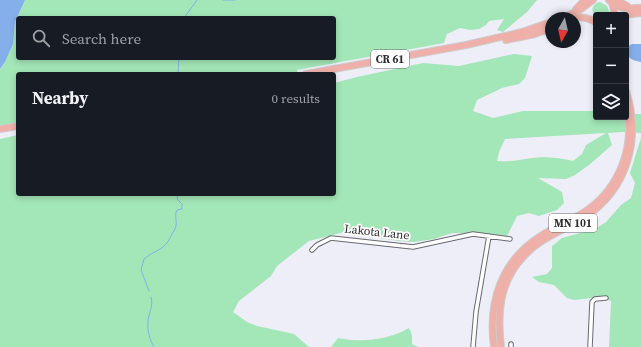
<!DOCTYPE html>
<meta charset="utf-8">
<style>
body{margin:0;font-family:"Source Serif 4",serif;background:#20242c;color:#f1f3f6}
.controls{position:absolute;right:12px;top:12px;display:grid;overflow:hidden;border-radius:4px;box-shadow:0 2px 6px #0003}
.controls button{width:36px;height:36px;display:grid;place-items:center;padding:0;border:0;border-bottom:1px solid #363941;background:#171b24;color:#f1f3f6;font:20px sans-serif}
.compass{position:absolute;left:545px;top:12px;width:36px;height:36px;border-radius:50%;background:#171b24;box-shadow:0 2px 6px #0003;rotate:188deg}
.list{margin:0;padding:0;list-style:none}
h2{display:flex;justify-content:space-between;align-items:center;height:52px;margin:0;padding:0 16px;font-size:17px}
h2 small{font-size:13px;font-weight:400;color:#9ea1a6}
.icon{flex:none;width:22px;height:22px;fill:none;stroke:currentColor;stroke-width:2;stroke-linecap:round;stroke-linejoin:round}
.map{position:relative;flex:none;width:641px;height:347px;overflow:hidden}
.search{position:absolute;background:#171b24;box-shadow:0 2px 6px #0003;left:16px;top:16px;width:320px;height:44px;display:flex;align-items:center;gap:10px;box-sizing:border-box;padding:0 14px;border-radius:4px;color:#9ea1a6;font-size:15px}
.panel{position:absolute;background:#171b24;box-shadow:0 2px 6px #0003;left:16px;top:72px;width:320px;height:124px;border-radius:4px}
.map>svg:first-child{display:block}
.green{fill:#a3e6b7;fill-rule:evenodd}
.water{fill:#85afea}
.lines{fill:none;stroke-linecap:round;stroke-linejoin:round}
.stream{stroke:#85afea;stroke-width:1}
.street-casing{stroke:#696971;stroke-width:5.5}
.primary-casing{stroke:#cdcdce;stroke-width:8}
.street{stroke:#fff;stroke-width:3.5}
.primary{stroke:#eeb0a9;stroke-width:6}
.labels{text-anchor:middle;stroke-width:3.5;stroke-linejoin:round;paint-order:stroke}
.shield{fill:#fff;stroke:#6d6d6f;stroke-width:1}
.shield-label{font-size:11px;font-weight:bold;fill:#2e2e31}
.street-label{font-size:12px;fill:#2e2e31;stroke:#fff}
</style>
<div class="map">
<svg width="641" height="347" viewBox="0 0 641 347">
<rect width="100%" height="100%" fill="#eeeef8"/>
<!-- green -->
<path class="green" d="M 25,0 L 537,0 L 527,12 L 503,32 L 497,30 L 504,19 L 489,21 L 486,25 L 479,29 L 470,30 L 460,28 L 447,34 L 444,43 L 297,70 L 297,74 L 18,74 L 18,126 L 0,129 L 0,69 L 5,62 L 13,44 L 15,22 ZM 18,18 L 334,18 L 334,58 L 18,58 Z
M 600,2 L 607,6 L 609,11 L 607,15 L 596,15 L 596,17 C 590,11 592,4 600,2 Z
M 514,54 L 532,56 L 525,78 L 519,84 L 502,88 L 477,100 L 473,111 L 493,118 L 523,111 L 596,111 L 596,117 L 626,117 L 628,114 L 641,114 L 641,133 L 622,132 L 608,133 L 612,145 L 589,165 L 575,175 L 566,179 L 538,178 L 562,192 L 564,203 L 557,210 L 539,216 L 529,213 L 517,216 L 507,236 L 493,234 L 452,233 L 434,239 L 414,242 L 399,241 L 344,232 L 309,241 L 277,266 L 271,276 L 239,301 L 233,312 L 247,322 L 257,326 L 294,334 L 309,347 L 0,347 L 0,139 L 18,135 L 18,194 L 334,194 L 334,83 L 357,77 L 423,63 L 459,66 ZM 606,133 L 586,145 L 582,154 L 573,161 C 562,158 543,156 532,158 C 518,160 511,162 497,161 L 499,152 L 505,139 Z
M 641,138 L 641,347 L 609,347 L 611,301 L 601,297 L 574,300 L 567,298 L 554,285 L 539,282 L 532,277 L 547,274 L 552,268 L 552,246 L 562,238 L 595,229 L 606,222 L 621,205 L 631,198 L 635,183 L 630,173 Z
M 409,328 L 412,335 L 412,344 L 418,347 L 331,347 L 338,338 C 362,343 388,340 409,328 Z"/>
<!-- water -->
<path class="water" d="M 0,0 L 25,0 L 15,22 L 13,44 L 5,62 L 0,69 Z
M 632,44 L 641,44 L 641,62 C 630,60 626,57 627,47 Z"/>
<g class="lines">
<!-- stream -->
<path class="stream" d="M 223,0 L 235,0
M 184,18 L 197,0
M 178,74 L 179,58
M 149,291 L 141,270 L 144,259 C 157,248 164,252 172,234 C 173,232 176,228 176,226 C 177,219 174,216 177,210 L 182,209 L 182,204 L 177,199 L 178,194
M 151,297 C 154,306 148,314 148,322 C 147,330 150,341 154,347"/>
<defs>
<path id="street" d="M 312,250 L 317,245 L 331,238 L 413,247 L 473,234 L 510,239
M 511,344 L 511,347
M 473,347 L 476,312 L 489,236
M 590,347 L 592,302 L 595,299 L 606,298"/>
<path id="primary" d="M 609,0 C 620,10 627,8 641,8
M 616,0 L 627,6
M 612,3 L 614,10 L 613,15
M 576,9 L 585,0
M 625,15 L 641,13
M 562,18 L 578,11 L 593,0
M 575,18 C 583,16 589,19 596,22
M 506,40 L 535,34 L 551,28
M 306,74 L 466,45 L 522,32 L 551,22
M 0,129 L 18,126
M 494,347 C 488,302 501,261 541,236 C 555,226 572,220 586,211 C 620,188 636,145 626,106
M 501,347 C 497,313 499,282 524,256 C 541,237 565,230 585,217 C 628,189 641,138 626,91"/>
</defs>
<!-- street casing -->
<use href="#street" class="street-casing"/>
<!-- primary casing -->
<use href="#primary" class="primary-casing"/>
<!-- street -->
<use href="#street" class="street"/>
<!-- primary -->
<use href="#primary" class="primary"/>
</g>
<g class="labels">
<!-- shield labels -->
<g class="shield">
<rect x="371" y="50" width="38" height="18" rx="3"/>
<rect x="549" y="214" width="48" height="18" rx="3"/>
</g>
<g class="shield-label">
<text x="390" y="63">CR 61</text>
<text x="573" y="227">MN 101</text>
</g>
<!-- street labels -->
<g class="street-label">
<text transform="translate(377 232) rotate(6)" y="4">Lakota Lane</text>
</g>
</g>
</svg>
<div class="controls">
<button>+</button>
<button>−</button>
<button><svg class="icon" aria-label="layers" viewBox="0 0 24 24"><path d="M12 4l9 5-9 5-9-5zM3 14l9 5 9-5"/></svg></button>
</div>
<svg class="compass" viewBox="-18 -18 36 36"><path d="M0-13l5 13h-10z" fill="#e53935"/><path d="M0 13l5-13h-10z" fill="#9ea1a6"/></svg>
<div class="search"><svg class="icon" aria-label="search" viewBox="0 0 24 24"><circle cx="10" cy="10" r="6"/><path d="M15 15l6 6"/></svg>Search here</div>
<section class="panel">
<h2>Nearby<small>0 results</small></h2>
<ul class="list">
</ul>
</section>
</div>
